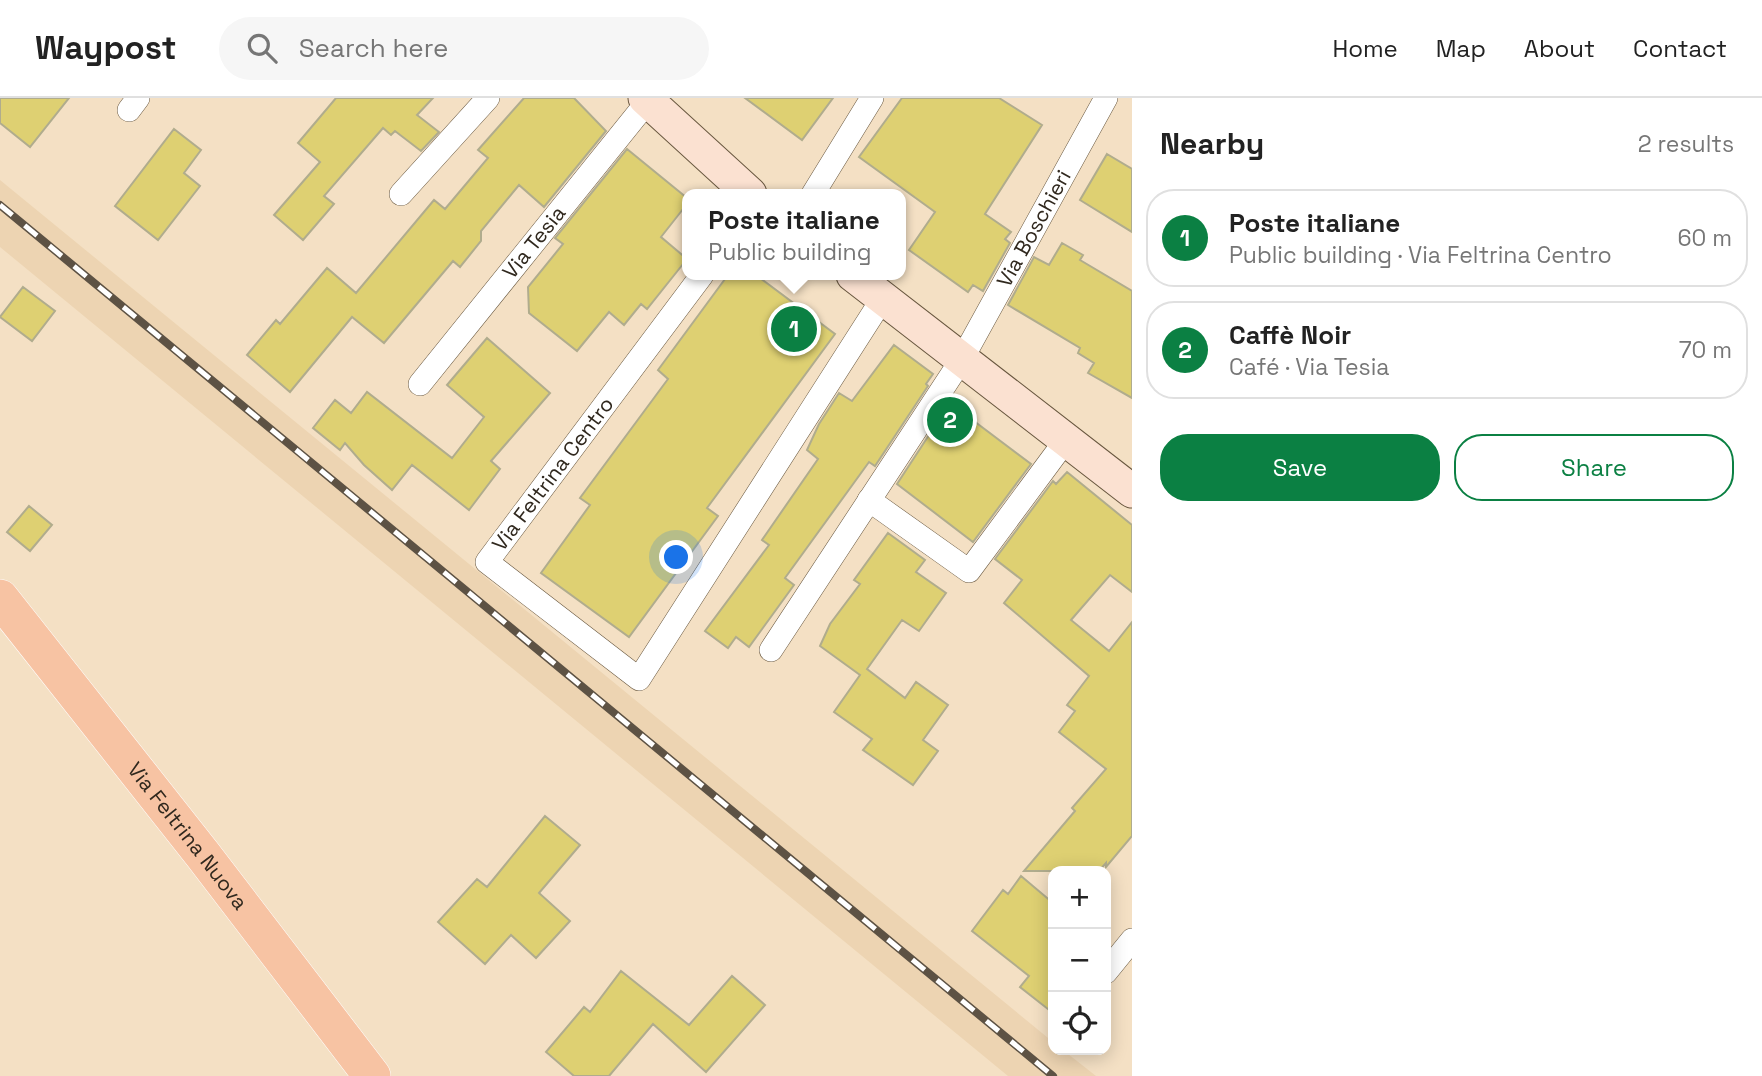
<!DOCTYPE html>
<meta charset="utf-8">
<style>
body{margin:0;font-family:"Space Grotesk",sans-serif;background:#f6f6f6;color:#222}
.controls{position:absolute;right:21px;bottom:21px;display:grid;overflow:hidden;border-radius:14px;box-shadow:0 4px 18px #0003}
.controls button{width:63px;height:63px;display:grid;place-items:center;padding:0;border:0;border-bottom:2px solid #e0e0e0;background:#fff;color:#222;font:35px sans-serif}
.you{position:absolute;left:677px;top:460px;width:24px;height:24px;margin:-18px;border:5px solid #fff;border-radius:50%;background:#1a73e8;box-shadow:0 0 0 10px #1a73e833}
.badge{display:grid;place-items:center;width:46px;height:46px;border-radius:50%;background:#0b8043;color:#fff;font-size:23px;font-weight:700}
.pin{position:absolute;translate:-50% -50%;border:4px solid #fff;box-shadow:0 2px 7px #0006}
.popup{position:absolute;left:682px;top:91px;width:224px;height:91px;box-sizing:border-box;display:grid;place-content:center;border-radius:14px;background:#fff;filter:drop-shadow(0 2px 5px #0005);font-size:23px;white-space:nowrap;color:#767676}
.popup b{font-size:26px;color:#222}
.popup::after{content:'';position:absolute;left:50%;top:100%;margin-left:-14px;border:14px solid transparent;border-top-color:#fff}
.list{margin:0;padding:0;list-style:none}
h2{display:flex;justify-content:space-between;align-items:center;height:91px;margin:0;padding:0 28px;font-size:30px}
h2 small{font-size:23px;font-weight:400;color:#767676}
.list li{display:grid;grid-template-columns:46px 1fr auto;gap:21px;align-items:center;box-sizing:border-box;height:98px;margin:0 14px 14px;padding:0 14px;border:2px solid #e0e0e0;border-radius:28px}
.list b{display:block;font-size:26px;white-space:nowrap}
.list p{margin:0;font-size:23px;white-space:nowrap;color:#767676}
.list em{font-size:23px;font-style:normal;color:#767676}
.actions{display:flex;gap:14px;padding:21px 28px}
.actions a{flex:1;padding:16px 0;border:2px solid #0b8043;border-radius:28px;text-align:center;font-size:24px;color:#0b8043}
.actions .main{background:#0b8043;color:#fff}
.icon{flex:none;width:38px;height:38px;fill:none;stroke:currentColor;stroke-width:2;stroke-linecap:round;stroke-linejoin:round}
.map{position:relative;flex:none;width:1132px;height:978px;overflow:hidden}
header{display:flex;align-items:center;gap:42px;box-sizing:border-box;height:98px;padding:0 35px;background:#fff;border-bottom:2px solid #e0e0e0}
header strong{font-size:33px}
nav{display:flex;gap:38px;margin-inline-start:auto;font-size:24px}
.search{width:490px;height:63px;background:#f6f6f6;display:flex;align-items:center;gap:18px;box-sizing:border-box;padding:0 24px;border-radius:38px;color:#767676;font-size:26px}
main{display:flex}
aside{flex:1;background:#fff}
.map>svg:first-child{display:block}
.built{fill:#edd4b2}
.building{fill:#ded072;stroke:#b0ac8d;stroke-width:2}
.lines{fill:none;stroke-linecap:round;stroke-linejoin:round}
.minor-casing{stroke:#68573f;stroke-width:24}
.secondary-casing{stroke:#68573f;stroke-width:35}
.primary-casing{stroke:#fff;stroke-width:38}
.minor{stroke:#fff;stroke-width:23}
.secondary{stroke:#fbe1d1;stroke-width:33}
.primary{stroke:#f7c3a3;stroke-width:37}
.rail-casing{stroke:#5d5244;stroke-width:8}
.rail{stroke:#fff;stroke-width:5;stroke-dasharray:16;stroke-linecap:butt}
.labels{text-anchor:middle;stroke-width:7;stroke-linejoin:round;paint-order:stroke}
.street-label{font-size:21px;fill:#30281e;stroke:#fff}
</style>
<header>
<strong>Waypost</strong>
<div class="search"><svg class="icon" aria-label="search" viewBox="0 0 24 24"><circle cx="10" cy="10" r="6"/><path d="M15 15l6 6"/></svg>Search here</div>
<nav><a>Home</a><a>Map</a><a>About</a><a>Contact</a></nav>
</header>
<main>
<div class="map">
<svg width="1132" height="978" viewBox="0 0 1132 978">
<rect width="100%" height="100%" fill="#f4e0c4"/>
<!-- built -->
<path class="built" d="M 0,82 L 1053,944 L 1053,952 L 1063,952 L 1096,978 L 1008,978 L 0,149 Z"/>
<!-- building -->
<path class="building" d="M 0,0 L 69,0 L 30,49 L 0,25 Z
M 336,0 L 433,0 L 417,17 L 439,34 L 421,53 L 395,33 L 391,37 L 383,30 L 324,98 L 334,106 L 303,142 L 274,117 L 320,64 L 298,45 Z
M 524,0 L 574,0 L 606,33 L 544,109 L 519,87 L 481,133 L 481,143 L 460,169 L 453,163 L 384,245 L 352,219 L 290,294 L 247,257 L 276,222 L 280,226 L 327,170 L 356,195 L 434,102 L 445,111 L 488,60 L 478,52 Z
M 745,0 L 833,0 L 802,42 Z
M 902,0 L 999,0 L 1042,27 L 985,116 L 1011,134 L 1005,141 L 1010,145 L 983,193 L 973,187 L 968,194 L 909,152 L 935,114 L 859,59 Z
M 174,31 L 201,52 L 184,75 L 200,88 L 158,142 L 115,108 Z
M 627,51 L 687,100 L 687,106 L 661,139 L 687,161 L 647,211 L 641,206 L 624,227 L 609,214 L 577,253 L 529,215 L 528,189 L 563,146 L 555,140 Z
M 1107,56 L 1132,71 L 1132,134 L 1080,102 Z
M 1062,145 L 1083,157 L 1080,162 L 1132,193 L 1132,300 L 1088,275 L 1094,265 L 1078,255 L 1080,250 L 1008,207 L 1034,159 L 1049,167 Z
M 728,177 L 756,177 L 835,236 L 707,410 L 718,418 L 629,539 L 541,475 L 590,407 L 580,400 L 668,281 L 658,272 Z
M 23,189 L 55,213 L 32,243 L 0,219 Z
M 487,240 L 550,295 L 491,363 L 500,371 L 469,412 L 412,367 L 392,392 L 364,367 L 345,345 L 340,352 L 313,330 L 335,302 L 351,315 L 367,294 L 452,360 L 484,319 L 447,287 Z
M 894,247 L 933,276 L 926,286 L 928,288 L 875,368 L 869,364 L 785,480 L 794,487 L 749,549 L 736,539 L 728,550 L 705,533 L 769,447 L 762,442 L 818,361 L 807,352 L 819,326 L 839,295 L 852,303 Z
M 950,305 L 1031,366 L 973,444 L 897,386 Z
M 1067,374 L 1132,427 L 1132,494 L 1110,477 L 1071,522 L 1109,553 L 1132,524 L 1132,738 L 1106,769 L 1106,765 L 1099,773 L 1024,773 L 1075,713 L 1072,710 L 1106,671 L 1059,634 L 1075,613 L 1067,607 L 1089,578 L 1004,505 L 1022,482 L 995,461 L 1053,383 L 1056,386 Z
M 29,408 L 52,427 L 30,453 L 7,434 Z
M 888,435 L 925,462 L 916,474 L 946,495 L 919,533 L 902,522 L 867,571 L 905,600 L 916,584 L 948,607 L 923,642 L 938,653 L 913,687 L 863,652 L 872,641 L 834,614 L 860,577 L 820,548 L 830,526 L 860,486 L 854,482 Z
M 545,718 L 580,747 L 539,795 L 570,823 L 536,860 L 511,837 L 485,866 L 438,824 L 477,781 L 487,789 Z
M 1021,778 L 1053,805 L 1053,915 L 1020,889 L 1029,878 L 972,833 L 1003,792 L 1008,796 Z
M 621,873 L 689,927 L 732,878 L 765,907 L 706,974 L 653,926 L 609,978 L 574,978 L 546,954 L 584,909 L 590,914 Z"/>
<g class="lines">
<defs>
<g id="minor">
<path d="M 129,12 L 138,0"/>
<path d="M 401,96 L 488,0"/>
<path d="M 813,96 L 872,0"/>
<path d="M 702,177 L 487,464 L 639,581 L 883,200"/>
<path id="s1" d="M 420,286 L 648,3"/>
<path d="M 869,402 L 969,473 L 1066,342"/>
<path id="s2" d="M 771,552 L 962,261 L 1106,0"/>
<path d="M 1106,874 L 1132,842"/>
</g>
<path id="secondary" d="M 645,0 L 750,96
M 853,177 L 1132,393"/>
<g id="primary">
<path id="s3" d="M 0,500 L 203,757 L 372,978"/>
</g>
</defs>
<!-- minor casing -->
<use href="#minor" class="minor-casing"/>
<!-- secondary casing -->
<use href="#secondary" class="secondary-casing"/>
<!-- primary casing -->
<use href="#primary" class="primary-casing"/>
<!-- minor -->
<use href="#minor" class="minor"/>
<!-- secondary -->
<use href="#secondary" class="secondary"/>
<!-- primary -->
<use href="#primary" class="primary"/>
<defs>
<path id="rail" d="M 0,107 L 1053,978"/>
</defs>
<!-- rail casing -->
<use href="#rail" class="rail-casing"/>
<!-- rail -->
<use href="#rail" class="rail"/>
</g>
<g class="labels">
<!-- street labels -->
<g class="street-label">
<text dy="7" stroke="none"><textPath href="#s2" startOffset="497">Via Boschieri</textPath></text>
<text dy="7" stroke="none"><textPath href="#s1" startOffset="182">Via Tesia</textPath></text>
<text transform="translate(553 376) rotate(-53)" y="7">Via Feltrina Centro</text>
<text dy="7" stroke="none"><textPath href="#s3" startOffset="303">Via Feltrina Nuova</textPath></text>
</g>
</g>
</svg>
<div class="controls">
<button>+</button>
<button>−</button>
<button><svg class="icon" aria-label="locate" viewBox="0 0 24 24"><circle cx="12" cy="12" r="6"/><path d="M12 2v4M12 18v4M2 12h4M18 12h4"/></svg></button>
</div>
<div class="you"></div>
<div class="pin badge" style="left:794px;top:231px">1</div>
<div class="popup"><b>Poste italiane</b>Public building</div>
<div class="pin badge" style="left:950px;top:322px">2</div>
</div>
<aside>
<h2>Nearby<small>2 results</small></h2>
<ul class="list">
<li><span class="badge">1</span><div><b>Poste italiane</b><p>Public building · Via Feltrina Centro</p></div><em>60 m</em></li>
<li><span class="badge">2</span><div><b>Caffè Noir</b><p>Café · Via Tesia</p></div><em>70 m</em></li>
</ul>
<div class="actions"><a class="main">Save</a><a>Share</a></div>
</aside>
</main>
